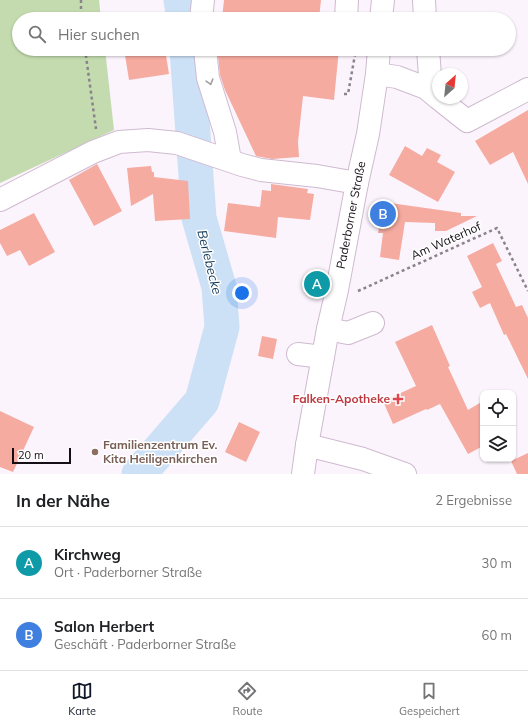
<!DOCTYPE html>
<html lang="de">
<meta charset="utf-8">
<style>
body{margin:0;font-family:Mulish,sans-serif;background:#f2f2f2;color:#202124}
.controls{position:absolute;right:12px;bottom:12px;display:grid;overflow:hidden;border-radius:8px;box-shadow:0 1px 3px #0004}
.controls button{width:36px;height:36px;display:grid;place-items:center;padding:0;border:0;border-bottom:1px solid #e0e0e0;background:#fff;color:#202124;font:20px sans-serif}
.compass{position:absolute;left:432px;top:68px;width:36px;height:36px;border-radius:50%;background:#fff;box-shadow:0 1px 3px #0004;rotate:27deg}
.scale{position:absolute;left:12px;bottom:10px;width:59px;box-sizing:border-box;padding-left:4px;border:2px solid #150e15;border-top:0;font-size:11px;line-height:14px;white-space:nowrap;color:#150e15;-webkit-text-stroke:3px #fff;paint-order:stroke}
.you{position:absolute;left:242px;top:293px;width:14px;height:14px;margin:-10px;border:3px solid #fff;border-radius:50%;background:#1a73e8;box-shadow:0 0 0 6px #1a73e833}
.badge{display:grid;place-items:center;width:26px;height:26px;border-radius:50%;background:#111827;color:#fff;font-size:13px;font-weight:700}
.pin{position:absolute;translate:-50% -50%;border:2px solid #fff;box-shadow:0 1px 4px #0006}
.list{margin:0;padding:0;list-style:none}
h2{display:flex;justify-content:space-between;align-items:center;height:52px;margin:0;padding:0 16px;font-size:17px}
h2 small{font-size:13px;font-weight:400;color:#757577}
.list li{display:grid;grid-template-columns:26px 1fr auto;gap:12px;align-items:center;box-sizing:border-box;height:72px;padding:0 16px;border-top:1px solid #e0e0e0}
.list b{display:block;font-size:15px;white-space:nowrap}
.list p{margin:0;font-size:13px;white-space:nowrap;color:#757577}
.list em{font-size:13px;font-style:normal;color:#757577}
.icon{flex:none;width:22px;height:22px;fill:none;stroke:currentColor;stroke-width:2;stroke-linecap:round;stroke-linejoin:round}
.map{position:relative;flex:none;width:528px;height:474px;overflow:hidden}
.search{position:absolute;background:#fff;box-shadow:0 1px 3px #0004;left:12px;right:12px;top:12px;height:44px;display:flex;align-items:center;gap:10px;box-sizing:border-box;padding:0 14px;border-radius:22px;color:#757577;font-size:15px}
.sheet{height:196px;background:#fff}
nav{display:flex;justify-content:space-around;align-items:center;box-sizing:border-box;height:56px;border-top:1px solid #e0e0e0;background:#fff;font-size:11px;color:#757577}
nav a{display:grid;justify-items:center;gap:2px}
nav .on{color:#111827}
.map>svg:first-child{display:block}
.green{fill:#c3dbae}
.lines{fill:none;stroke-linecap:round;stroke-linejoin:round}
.river{stroke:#cce1f6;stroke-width:35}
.building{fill:#f5aba0}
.minor-casing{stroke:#cfbad0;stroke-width:24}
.major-casing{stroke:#cfbad0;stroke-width:24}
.path{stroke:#8b838b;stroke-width:2.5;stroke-dasharray:3 3;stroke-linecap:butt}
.minor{stroke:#fff;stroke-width:22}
.major{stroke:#fff;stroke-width:22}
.oneway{stroke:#a19fa1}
.health-dot{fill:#e0444e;stroke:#fff;stroke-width:1.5}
.education-dot{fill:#8d6e63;stroke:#fff;stroke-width:1.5}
.labels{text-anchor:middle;stroke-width:3;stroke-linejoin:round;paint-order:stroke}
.street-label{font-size:12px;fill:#150e15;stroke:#fff}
.health-label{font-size:12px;font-weight:bold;fill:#be3a42;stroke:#fff;text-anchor:end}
.education-label{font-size:12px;font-weight:bold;fill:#785e54;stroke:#fff;text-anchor:start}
.water-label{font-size:13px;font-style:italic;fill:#103757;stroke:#fff}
</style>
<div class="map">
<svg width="528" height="474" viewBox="0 0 528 474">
<rect width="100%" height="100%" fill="#fcf4fd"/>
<!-- green -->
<path class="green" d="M 0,0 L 99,0 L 101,19 L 19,19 L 19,49 L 105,49 L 114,130 L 0,183 Z"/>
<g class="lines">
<!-- river -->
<path class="river" d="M 181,0 L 184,19
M 139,474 L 202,401 L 222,327 L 219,287 L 199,218 L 187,49"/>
</g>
<!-- building -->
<path class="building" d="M 224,0 L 321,0 L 319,19 L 222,19 Z
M 124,49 L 165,49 L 169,74 L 129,80 Z
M 219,49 L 339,49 L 334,100 L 303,96 L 298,142 L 299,157 L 272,159 L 256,156 L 225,90 L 220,75 L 218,56 Z
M 528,110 L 528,184 L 513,152 L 490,165 L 475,141 Z
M 405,146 L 422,156 L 427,148 L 441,155 L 437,162 L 455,172 L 438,202 L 389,175 Z
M 97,164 L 122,211 L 94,226 L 69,180 Z
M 151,166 L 152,172 L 154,172 L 154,177 L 188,181 L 190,219 L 155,221 L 153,194 L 131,206 L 127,168 Z
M 271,184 L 308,189 L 307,193 L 314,194 L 310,220 L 278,217 L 276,238 L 224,231 L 228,203 L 260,207 L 262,190 L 271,191 Z
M 383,202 L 461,213 L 461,216 L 477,216 L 446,231 L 435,231 L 435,223 L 405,222 L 399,260 L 380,257 L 383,233 L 378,233 Z
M 34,213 L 55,252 L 29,266 L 20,250 L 7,256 L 0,243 L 0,230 Z
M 493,243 L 502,261 L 496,264 L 516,307 L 522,305 L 528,318 L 528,379 L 506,334 L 504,335 L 490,303 L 480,308 L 472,292 L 482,287 L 467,256 Z
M 432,325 L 450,366 L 448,367 L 468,410 L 483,401 L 483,446 L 468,454 L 440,404 L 427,410 L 426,409 L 393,424 L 383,401 L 416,386 L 395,342 Z
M 262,336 L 277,339 L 273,359 L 258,356 Z
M 0,411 L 34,427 L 13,472 L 0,467 Z
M 239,422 L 260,432 L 246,462 L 225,452 Z
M 528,453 L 528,474 L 517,474 L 511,461 Z"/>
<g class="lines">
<defs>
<path id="minor" d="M 424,0 L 425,19
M 201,19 L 203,0
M 346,19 L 347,0
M 205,49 L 208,78 L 225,132 L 230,160
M 377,74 L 397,77 L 426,88 L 438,98
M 426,88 L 430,76 L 428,49
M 438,98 L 467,121 L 528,89
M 0,200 L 93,152 L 119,142 L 148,140 L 177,143 L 242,165 L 261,170 L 317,176 L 357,183
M 328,329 L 348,333 L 373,323
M 298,354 L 323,357
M 307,445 L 363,459 L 405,474"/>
<path id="major" d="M 381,19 L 383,0
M 303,474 L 307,445 L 328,329 L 337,290 L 357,183 L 368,134 L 377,74 L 379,49"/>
</defs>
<!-- minor casing -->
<use href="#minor" class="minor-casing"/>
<!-- major casing -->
<use href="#major" class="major-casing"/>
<!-- path -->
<path class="path" d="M 81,0 L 81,19
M 85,49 L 96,129
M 344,94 L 348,94 L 356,49
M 358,291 L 497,228 L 528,291"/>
<!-- minor -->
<use href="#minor" class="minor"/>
<!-- major -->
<use href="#major" class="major"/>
</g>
<!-- one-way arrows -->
<defs><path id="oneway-chevron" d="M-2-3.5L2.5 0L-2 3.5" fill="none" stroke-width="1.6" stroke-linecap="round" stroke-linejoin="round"/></defs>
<use class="oneway" href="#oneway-chevron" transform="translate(210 82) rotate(74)"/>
<!-- markers -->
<path class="health-dot" d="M396 393h4v4h4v4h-4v4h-4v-4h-4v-4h4z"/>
<circle class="education-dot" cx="95" cy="452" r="4"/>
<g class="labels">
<!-- street labels -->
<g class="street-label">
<text transform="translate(351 215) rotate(-79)" y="4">Paderborner Straße</text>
<text transform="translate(446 241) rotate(-24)" y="4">Am Waterhof</text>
</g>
<!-- health labels -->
<g class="health-label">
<text x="390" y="403">Falken-Apotheke</text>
</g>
<!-- education labels -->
<g class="education-label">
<text x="103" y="449">Familienzentrum Ev.<tspan x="103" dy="14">Kita Heiligenkirchen</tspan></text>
</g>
<!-- water labels -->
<g class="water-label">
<text transform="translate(210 262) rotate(76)" y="5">Berlebecke</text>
</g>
</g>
</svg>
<div class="controls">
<button><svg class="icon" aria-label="locate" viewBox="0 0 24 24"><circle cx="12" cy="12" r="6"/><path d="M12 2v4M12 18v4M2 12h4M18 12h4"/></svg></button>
<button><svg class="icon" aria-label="layers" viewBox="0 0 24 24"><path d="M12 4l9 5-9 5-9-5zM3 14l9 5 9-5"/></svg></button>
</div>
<svg class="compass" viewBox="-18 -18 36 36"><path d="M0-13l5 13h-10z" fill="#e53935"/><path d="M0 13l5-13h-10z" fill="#757577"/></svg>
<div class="scale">20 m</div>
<div class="you"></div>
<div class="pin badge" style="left:317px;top:284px;background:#0f9aa8">A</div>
<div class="pin badge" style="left:383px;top:214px;background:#3f7fe0">B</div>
<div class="search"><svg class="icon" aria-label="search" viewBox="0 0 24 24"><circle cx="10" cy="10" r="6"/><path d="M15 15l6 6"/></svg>Hier suchen</div>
</div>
<section class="sheet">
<h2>In der Nähe<small>2 Ergebnisse</small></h2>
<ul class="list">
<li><span class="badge" style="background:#0f9aa8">A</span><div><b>Kirchweg</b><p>Ort · Paderborner Straße</p></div><em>30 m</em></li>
<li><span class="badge" style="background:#3f7fe0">B</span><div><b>Salon Herbert</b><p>Geschäft · Paderborner Straße</p></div><em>60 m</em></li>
</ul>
</section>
<nav>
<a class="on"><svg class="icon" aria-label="map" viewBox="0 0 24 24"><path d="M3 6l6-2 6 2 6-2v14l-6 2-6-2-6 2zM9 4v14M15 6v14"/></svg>Karte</a>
<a><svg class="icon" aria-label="directions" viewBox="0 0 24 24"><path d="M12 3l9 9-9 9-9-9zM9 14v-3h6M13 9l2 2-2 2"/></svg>Route</a>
<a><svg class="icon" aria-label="saved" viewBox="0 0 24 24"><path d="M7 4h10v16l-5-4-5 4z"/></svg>Gespeichert</a>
</nav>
